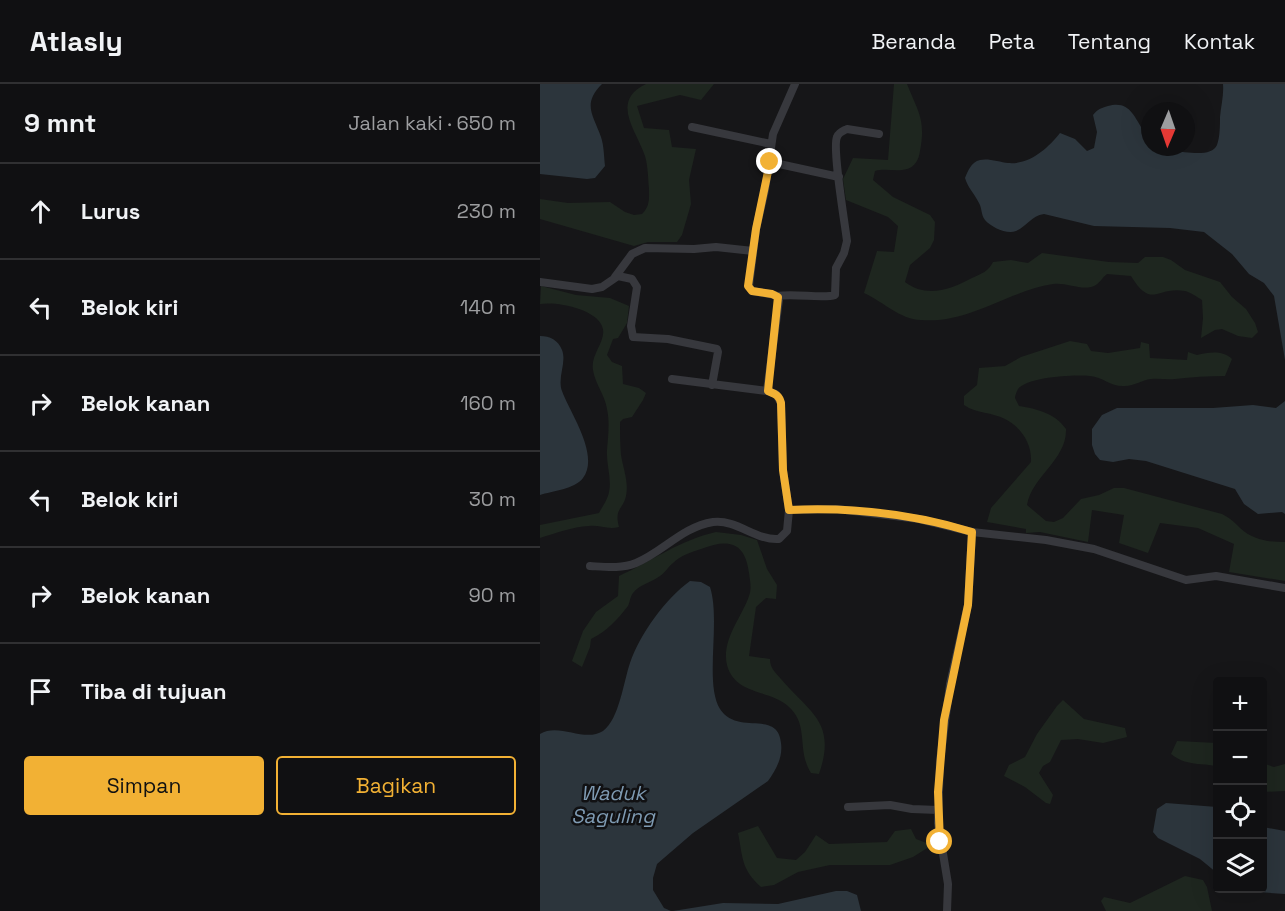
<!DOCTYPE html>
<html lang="id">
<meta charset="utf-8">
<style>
body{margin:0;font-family:"Space Grotesk",sans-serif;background:#19191b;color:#f1f3f6}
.controls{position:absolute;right:18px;bottom:18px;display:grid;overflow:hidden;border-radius:6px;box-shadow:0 6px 24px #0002}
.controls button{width:54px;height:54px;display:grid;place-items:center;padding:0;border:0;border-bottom:2px solid #303032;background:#101012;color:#f1f3f6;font:30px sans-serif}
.compass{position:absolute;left:601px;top:18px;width:54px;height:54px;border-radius:50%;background:#101012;box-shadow:0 6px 24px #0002;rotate:182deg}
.stop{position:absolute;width:18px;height:18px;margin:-14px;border:4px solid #f2b134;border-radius:50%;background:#fff}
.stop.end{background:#f2b134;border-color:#fff;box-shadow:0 2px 6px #0008}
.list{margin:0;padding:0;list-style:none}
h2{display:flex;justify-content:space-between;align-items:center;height:78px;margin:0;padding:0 24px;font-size:26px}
h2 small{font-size:20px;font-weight:400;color:#9c9d9f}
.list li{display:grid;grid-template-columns:39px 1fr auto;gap:18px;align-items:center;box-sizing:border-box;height:96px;padding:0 24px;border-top:2px solid #303032}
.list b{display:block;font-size:22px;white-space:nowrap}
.list em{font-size:20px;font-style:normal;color:#9c9d9f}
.actions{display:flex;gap:12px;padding:18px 24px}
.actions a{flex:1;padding:14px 0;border:2px solid #f2b134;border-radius:6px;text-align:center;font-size:21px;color:#f2b134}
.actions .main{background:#f2b134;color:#111}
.icon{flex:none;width:33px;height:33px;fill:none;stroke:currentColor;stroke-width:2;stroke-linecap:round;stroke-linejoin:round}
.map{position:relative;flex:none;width:745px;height:827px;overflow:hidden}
header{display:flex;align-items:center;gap:36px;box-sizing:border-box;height:84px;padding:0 30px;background:#101012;border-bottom:2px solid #303032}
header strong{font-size:28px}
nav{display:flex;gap:33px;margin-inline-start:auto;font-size:21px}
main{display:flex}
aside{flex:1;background:#101012}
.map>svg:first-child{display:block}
.green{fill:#1e261f}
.water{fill:#2c353c}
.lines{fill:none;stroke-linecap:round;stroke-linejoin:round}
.minor{stroke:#37383d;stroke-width:8}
.route{stroke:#f2b134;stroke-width:8}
.labels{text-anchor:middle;stroke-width:5;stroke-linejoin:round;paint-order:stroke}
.water-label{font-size:20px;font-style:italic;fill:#7f9bb3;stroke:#111113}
</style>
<header>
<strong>Atlasly</strong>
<nav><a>Beranda</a><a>Peta</a><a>Tentang</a><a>Kontak</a></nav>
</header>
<main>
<aside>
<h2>9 mnt<small>Jalan kaki · 650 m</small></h2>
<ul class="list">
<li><svg class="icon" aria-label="ahead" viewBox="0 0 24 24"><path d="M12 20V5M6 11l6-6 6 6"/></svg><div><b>Lurus</b></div><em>230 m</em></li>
<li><svg class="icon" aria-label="left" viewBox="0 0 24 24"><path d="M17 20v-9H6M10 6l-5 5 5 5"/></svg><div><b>Belok kiri</b></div><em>140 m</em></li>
<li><svg class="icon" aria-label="right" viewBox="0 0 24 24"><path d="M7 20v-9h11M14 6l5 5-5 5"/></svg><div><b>Belok kanan</b></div><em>160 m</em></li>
<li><svg class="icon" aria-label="left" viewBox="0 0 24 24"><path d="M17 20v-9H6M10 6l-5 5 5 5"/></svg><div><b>Belok kiri</b></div><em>30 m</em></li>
<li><svg class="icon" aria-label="right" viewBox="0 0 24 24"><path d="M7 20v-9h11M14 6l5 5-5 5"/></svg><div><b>Belok kanan</b></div><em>90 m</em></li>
<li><svg class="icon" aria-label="arrive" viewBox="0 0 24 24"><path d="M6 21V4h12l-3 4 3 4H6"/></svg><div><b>Tiba di tujuan</b></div></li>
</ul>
<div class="actions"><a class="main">Simpan</a><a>Bagikan</a></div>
</aside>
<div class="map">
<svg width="745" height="827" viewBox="0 0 745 827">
<rect width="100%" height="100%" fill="#161618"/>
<!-- green -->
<path class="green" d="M 106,0 L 174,0 L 161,16 L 140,11 L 97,22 L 104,44 L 129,46 L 132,63 L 156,65 L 149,96 L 151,120 L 142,151 L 137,158 L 108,158 L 94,162 L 0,135 L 0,115 L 28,119 L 70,118 L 85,128 L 94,131 L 102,130 C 110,122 109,115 109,105 C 108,94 108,82 105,72 C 96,46 70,17 106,0 Z
M 354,0 L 367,0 C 378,28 386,35 380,67 C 379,75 375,83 367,85 C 357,88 345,84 335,87 L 333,96 L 353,113 L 390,131 L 395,138 L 394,156 L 390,164 L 370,181 L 365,198 C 386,214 410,206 432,194 C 441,190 449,187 453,178 L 471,176 L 488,179 L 502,169 L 569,178 L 598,179 L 605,173 L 623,173 L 631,176 L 645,186 L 680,198 L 692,213 L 706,225 L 715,239 L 718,248 L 712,254 L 698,252 L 682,245 L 675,246 L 661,254 L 663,234 L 662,216 C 657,213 650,208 645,207 C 616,202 612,226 591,192 L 567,190 C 563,193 559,200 554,202 C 542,207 526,198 513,200 C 468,207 429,240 381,236 C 359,235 344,218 324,209 L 337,167 L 354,168 L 358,142 L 348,133 L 306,116 L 303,95 L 313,74 L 348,76 Z
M 1,202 L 36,211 L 70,214 L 89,222 L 87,239 L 78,254 L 73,255 L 67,271 L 72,278 L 82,282 L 83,300 L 99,304 L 106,309 L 103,316 L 92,333 L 83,335 L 80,338 C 80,349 80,360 81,371 C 83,384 89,398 86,412 C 83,426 74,424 79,443 C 68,446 60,441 49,442 C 32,443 16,449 0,454 L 0,441 L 59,429 C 62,423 68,415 69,408 C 72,395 66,380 67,366 C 68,353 70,339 67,325 C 65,311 55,300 53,286 C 50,270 68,256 62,242 C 56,225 16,217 0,220 Z
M 530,257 L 547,260 L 551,267 L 568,269 L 600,264 L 601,258 L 609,260 L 610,274 L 647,276 L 648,268 L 657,271 C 669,268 683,266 692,275 L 685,292 C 668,292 652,293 635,295 C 627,296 619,294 611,295 C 602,296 594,302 585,302 C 571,303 563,293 550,292 C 535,290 487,293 478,305 C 477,307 475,311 475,314 L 479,322 C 497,325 515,329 526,345 C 527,376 492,392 487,421 L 506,437 L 514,438 L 523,434 L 541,415 L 559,411 L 574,404 L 584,404 L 682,430 C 691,435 693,437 700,444 C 713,456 728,458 745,458 L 745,497 L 689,488 L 694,460 L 658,444 L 620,439 L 608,469 L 579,459 L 584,431 L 552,426 L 548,458 L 500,448 L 486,449 L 486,445 L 447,438 L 451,424 L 491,378 C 492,360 482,344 465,335 C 452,328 437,330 424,321 L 424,312 L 437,301 L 439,284 L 465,282 L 481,273 Z
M 176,448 L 201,451 L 217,456 L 227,485 L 237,501 L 236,515 L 226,514 L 216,523 L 209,572 L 230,575 C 230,584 235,588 241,595 C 270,629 297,638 279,690 L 271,689 C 256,665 270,641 248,622 C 228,605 195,611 187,581 C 181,556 202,533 209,512 C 212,504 210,497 209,489 C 205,458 189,454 161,465 C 151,468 140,472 133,479 C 128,483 125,489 120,492 C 111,499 100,500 93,509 C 90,513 90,518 88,522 C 78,535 66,548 51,555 L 50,563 L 42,583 L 32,577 L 43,547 L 56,528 L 78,512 L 79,492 C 112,477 140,456 176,448 Z
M 523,616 L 544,635 L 585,644 L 587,653 L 563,659 L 538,655 L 521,656 L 510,678 L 503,682 L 499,689 L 513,711 L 510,720 L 506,719 L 485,703 L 464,692 L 469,681 L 485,673 L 497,650 L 517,622 Z
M 637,657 L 677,659 L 677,682 C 660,679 646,682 631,670 Z
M 722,679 L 734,683 L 745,680 L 745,707 L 723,708 Z
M 218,742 L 237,774 L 256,776 L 265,768 L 276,751 L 289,760 L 347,758 L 355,747 L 371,745 L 376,755 L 392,761 L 373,773 L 350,781 L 290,781 L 258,788 L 234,801 L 221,803 C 201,785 203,774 198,749 Z
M 645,792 L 663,796 L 667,803 L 672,827 L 566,827 L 561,817 L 564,813 L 590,819 Z"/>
<!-- water -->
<path class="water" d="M 0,0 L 62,0 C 42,20 53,31 61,53 C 64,62 64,73 65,82 L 55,94 L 47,95 L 0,90 Z
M 683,0 L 745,0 L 745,276 L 734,212 L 724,199 L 709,190 L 692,170 L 664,148 L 630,144 L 554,142 L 504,130 C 491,132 487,142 476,147 C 467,151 451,143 445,136 C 441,131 442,124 439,119 C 434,109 428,104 425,94 C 428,87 431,78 440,76 C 448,74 460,78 468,79 C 490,81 508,64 520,49 L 535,55 L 547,67 L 554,64 L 557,48 L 553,31 C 558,25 561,24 568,22 C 589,16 594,32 603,46 C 608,53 610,54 610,63 C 625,63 670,78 677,61 C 680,53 680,41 680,33 C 681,22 684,11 683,0 Z
M 0,252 C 10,252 18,256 22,266 C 27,279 17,293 22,307 C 30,329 60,371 43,394 C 35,405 12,407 0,411 Z
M 745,317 L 745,430 L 742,428 L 718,430 L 704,420 L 695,405 L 606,377 L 589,375 L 573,378 L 560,376 L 555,370 L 552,361 L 552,345 L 562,331 L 577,324 L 673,324 L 713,321 L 736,324 Z
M 150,497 L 161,498 L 170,503 C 181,537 164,599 180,625 C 197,652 238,625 241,659 C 243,673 236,686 228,697 L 153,749 L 117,780 L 113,794 L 113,806 L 124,824 L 131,827 L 0,827 L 0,650 C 19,638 44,659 63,647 C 79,636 84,596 90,579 C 100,550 126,514 150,497 Z
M 626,719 L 677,723 L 677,789 L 660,775 L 618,754 L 613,748 L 617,725 Z
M 723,743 L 745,747 L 745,810 L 703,807 L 699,805 L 722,804 Z
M 296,807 L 307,807 L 317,811 L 321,827 L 133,827 L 183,819 L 238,820 Z"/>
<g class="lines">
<!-- minor -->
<path class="minor" d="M 255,0 L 233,50 L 225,106 L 216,145 L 209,202 L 212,207 L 235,211 L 239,216 L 227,307 L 236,310 L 241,319 L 243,386 L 249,426 L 297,425 L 379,435 L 432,448 L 506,456 L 554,465 L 646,496 L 676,492 L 745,504
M 152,43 L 231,60
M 230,78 L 299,93
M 75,193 L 92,170 L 105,164 L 154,165 L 176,163 L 213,167
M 0,198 L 52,205 L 62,203 L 78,192 L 92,195 L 97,203 L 91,242 L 93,253 L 128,255 L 177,265 L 178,268 L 172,301
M 238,212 C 254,209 284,215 295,211 L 296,184 L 304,169 L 307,157 C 305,140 292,64 297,53 C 299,48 303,47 307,45 L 339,50
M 132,295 L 227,307
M 50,482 C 66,483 81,485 96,479 C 123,468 142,443 173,438 C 197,435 216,457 239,455 L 247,447 L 249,426
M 308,723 L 350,721 L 372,725 L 398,726
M 407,827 L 408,800 L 398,739 L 400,677 L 410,600 L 428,521 L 432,448"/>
</g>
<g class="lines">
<!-- route -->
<path class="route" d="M 230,78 L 216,145 L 208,202 L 212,207 L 232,210 L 238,213 L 228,307 C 235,310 239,311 241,319 L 243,386 L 249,426 C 310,423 373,430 432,448 L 428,521 L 404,636 L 398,708 L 400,758"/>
</g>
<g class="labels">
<!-- water labels -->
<g class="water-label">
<text x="73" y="716">Waduk<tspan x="73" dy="23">Saguling</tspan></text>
</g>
</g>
</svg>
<div class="controls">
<button>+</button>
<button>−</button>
<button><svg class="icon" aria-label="locate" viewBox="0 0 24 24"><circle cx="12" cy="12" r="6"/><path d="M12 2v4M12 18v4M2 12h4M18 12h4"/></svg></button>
<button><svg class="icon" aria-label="layers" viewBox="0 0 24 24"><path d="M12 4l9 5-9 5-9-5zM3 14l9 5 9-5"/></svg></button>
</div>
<svg class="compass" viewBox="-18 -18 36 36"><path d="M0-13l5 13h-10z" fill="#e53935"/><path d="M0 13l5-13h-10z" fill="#9c9d9f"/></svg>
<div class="stop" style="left:400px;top:758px"></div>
<div class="stop end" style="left:230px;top:78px"></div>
</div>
</main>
